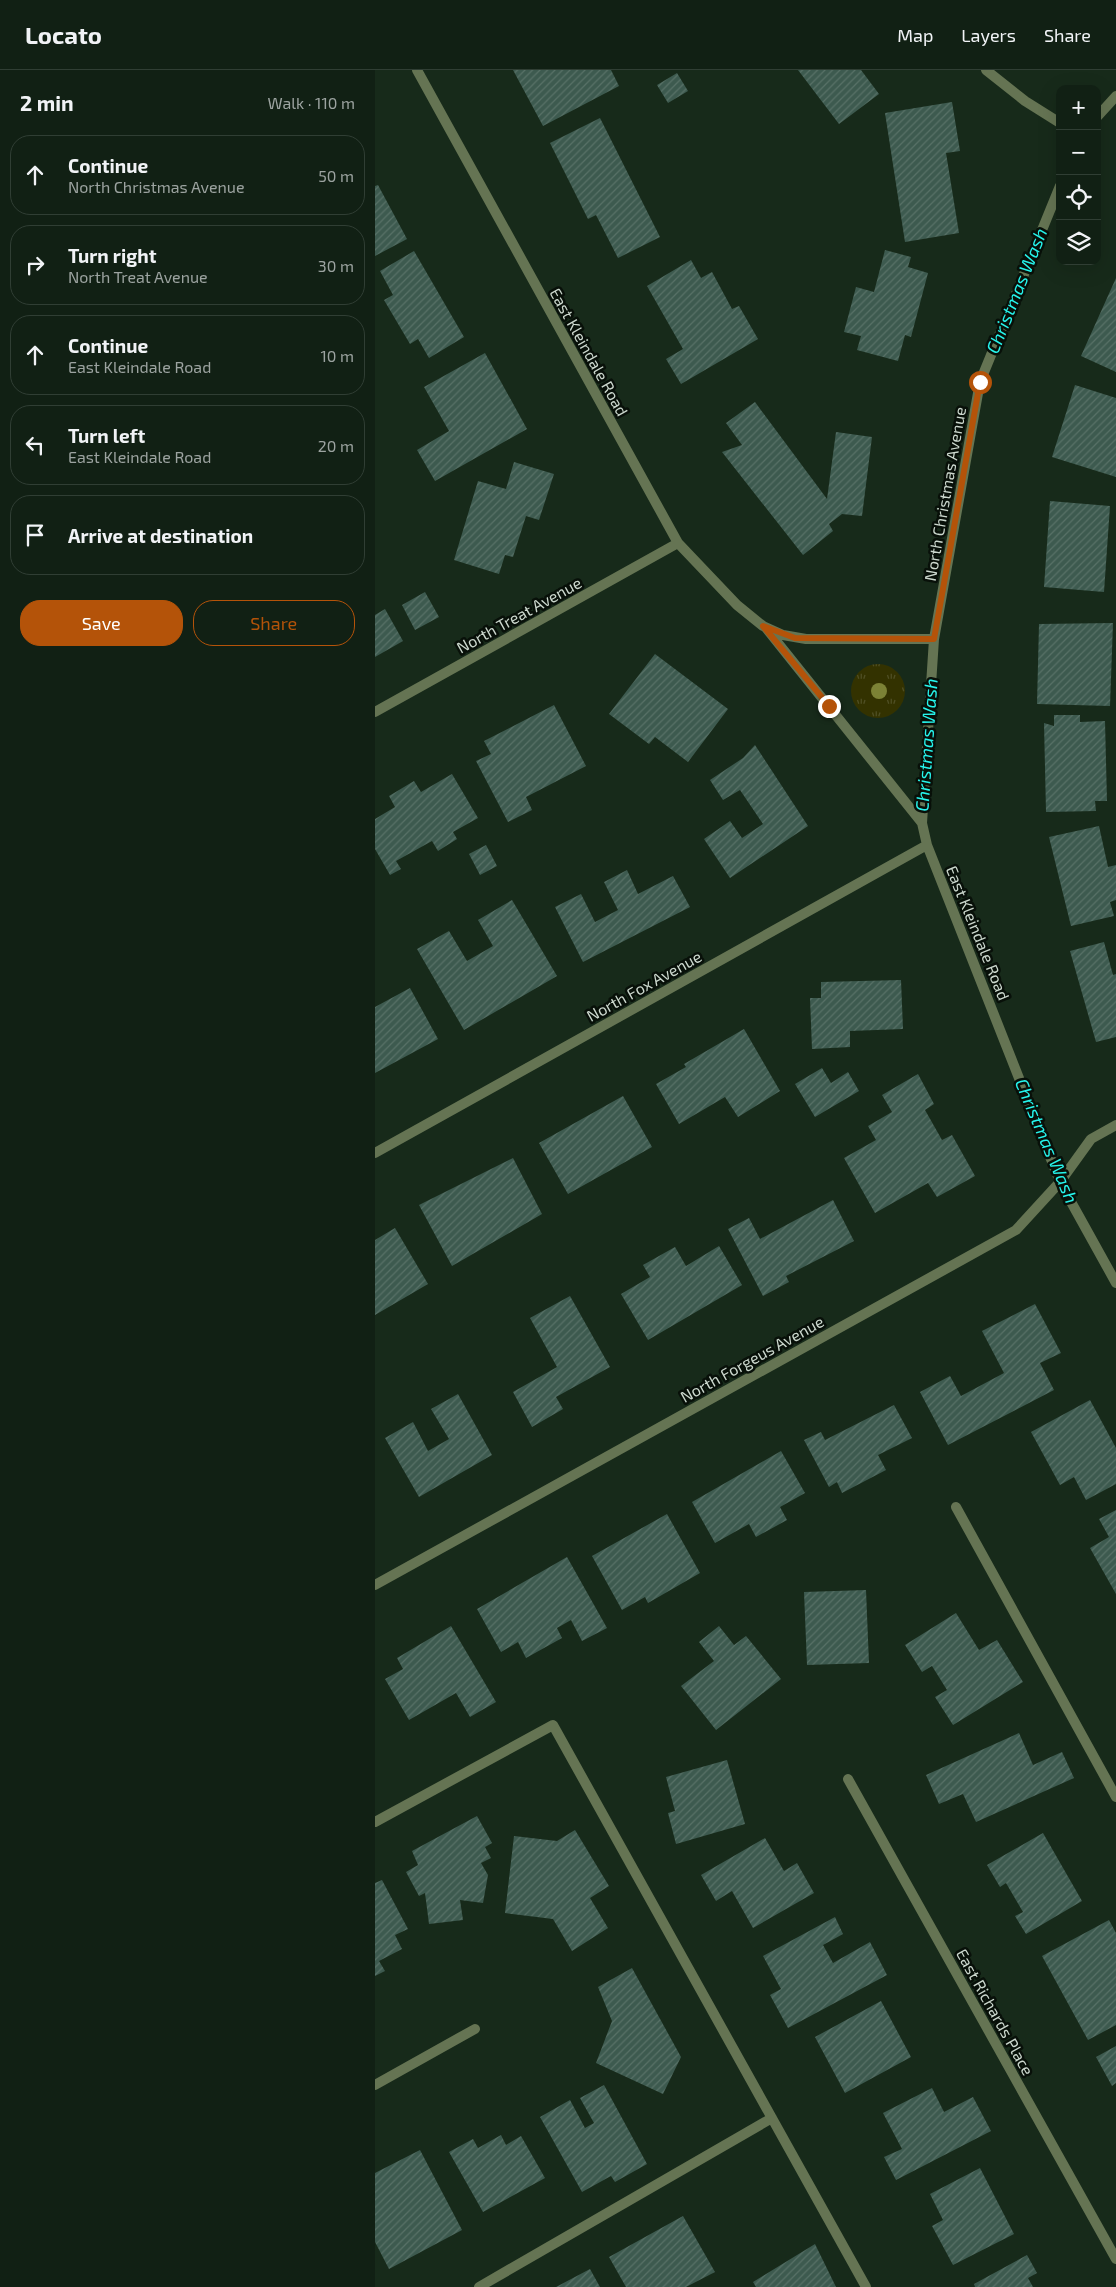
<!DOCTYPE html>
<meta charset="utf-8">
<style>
body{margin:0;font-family:"Exo 2",sans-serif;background:#1a281d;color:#f1f3f6}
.controls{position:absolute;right:15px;top:15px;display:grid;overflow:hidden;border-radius:10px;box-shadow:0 5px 20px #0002}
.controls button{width:45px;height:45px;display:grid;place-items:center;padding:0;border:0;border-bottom:1px solid #303e34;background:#112014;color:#f1f3f6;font:25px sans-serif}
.stop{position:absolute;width:15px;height:15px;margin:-11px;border:4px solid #b45309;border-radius:50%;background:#fff}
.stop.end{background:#b45309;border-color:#fff;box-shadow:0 1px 5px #0008}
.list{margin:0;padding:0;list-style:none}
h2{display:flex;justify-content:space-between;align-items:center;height:65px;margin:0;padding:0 20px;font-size:21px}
h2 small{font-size:16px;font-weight:400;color:#9ca3a0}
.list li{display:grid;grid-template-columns:32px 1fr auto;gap:15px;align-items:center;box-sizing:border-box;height:80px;margin:0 10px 10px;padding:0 10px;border:1px solid #303e34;border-radius:20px}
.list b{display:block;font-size:19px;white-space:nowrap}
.list p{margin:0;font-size:16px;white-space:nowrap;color:#9ca3a0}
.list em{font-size:16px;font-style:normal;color:#9ca3a0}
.actions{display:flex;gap:10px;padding:15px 20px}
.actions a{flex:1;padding:11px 0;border:1px solid #b45309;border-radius:20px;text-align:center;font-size:18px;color:#b45309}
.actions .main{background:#b45309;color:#fff}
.icon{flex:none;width:28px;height:28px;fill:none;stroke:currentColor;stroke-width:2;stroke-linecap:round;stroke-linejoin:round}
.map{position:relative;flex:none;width:741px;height:2217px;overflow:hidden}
header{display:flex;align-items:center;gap:30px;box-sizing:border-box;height:70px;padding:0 25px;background:#112014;border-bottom:1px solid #303e34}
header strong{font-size:24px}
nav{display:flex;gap:28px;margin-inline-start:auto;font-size:18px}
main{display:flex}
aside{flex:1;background:#112014}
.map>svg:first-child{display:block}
.grass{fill:url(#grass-tufts)}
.building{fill:url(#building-hatch)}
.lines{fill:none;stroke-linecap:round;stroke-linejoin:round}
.service{stroke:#657453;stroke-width:10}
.minor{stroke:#657453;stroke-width:10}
.tree{fill:#7c8235}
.route{stroke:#b45309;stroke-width:6}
.labels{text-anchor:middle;stroke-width:5;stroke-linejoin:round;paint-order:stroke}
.street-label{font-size:16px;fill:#ccd8ce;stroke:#081009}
.water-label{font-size:18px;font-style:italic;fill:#26f4ec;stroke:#081009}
</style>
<header>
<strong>Locato</strong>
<nav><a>Map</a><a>Layers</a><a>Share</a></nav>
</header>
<main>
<aside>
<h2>2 min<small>Walk · 110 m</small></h2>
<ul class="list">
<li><svg class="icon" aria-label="ahead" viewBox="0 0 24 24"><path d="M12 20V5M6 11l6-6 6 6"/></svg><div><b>Continue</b><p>North Christmas Avenue</p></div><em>50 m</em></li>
<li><svg class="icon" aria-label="right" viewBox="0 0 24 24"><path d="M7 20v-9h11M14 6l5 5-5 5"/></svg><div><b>Turn right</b><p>North Treat Avenue</p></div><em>30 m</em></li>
<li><svg class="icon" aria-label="ahead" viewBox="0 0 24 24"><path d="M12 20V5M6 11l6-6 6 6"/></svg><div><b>Continue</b><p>East Kleindale Road</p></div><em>10 m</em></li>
<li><svg class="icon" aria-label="left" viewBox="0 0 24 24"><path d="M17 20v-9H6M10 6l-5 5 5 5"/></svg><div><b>Turn left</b><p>East Kleindale Road</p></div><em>20 m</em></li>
<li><svg class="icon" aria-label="arrive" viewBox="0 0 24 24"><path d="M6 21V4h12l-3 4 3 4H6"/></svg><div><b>Arrive at destination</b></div></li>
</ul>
<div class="actions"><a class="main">Save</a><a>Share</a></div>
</aside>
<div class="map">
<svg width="741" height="2217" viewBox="0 0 741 2217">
<defs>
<pattern id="grass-tufts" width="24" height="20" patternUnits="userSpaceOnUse" patternTransform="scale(1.25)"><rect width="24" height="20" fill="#333200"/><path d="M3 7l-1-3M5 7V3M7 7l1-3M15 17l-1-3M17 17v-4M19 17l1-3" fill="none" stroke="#4f4f24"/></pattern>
<pattern id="building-hatch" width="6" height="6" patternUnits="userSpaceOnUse" patternTransform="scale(1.25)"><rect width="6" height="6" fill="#3d5a4f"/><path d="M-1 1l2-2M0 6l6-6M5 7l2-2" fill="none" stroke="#587167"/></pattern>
</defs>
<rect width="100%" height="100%" fill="#172a1a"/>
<!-- grass -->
<path class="grass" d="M476 621a27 27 0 1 1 54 0a27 27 0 1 1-54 0Z"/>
<!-- building -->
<path class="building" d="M 138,0 L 236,0 L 244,16 L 168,56 Z
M 423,0 L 486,0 L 504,24 L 464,54 Z
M 302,3 L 313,21 L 293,33 L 282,15 Z
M 577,32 L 585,81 L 571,83 L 584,163 L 530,172 L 510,43 Z
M 225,48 L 285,167 L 243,188 L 221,145 L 213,149 L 175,73 Z
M 3,115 L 32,169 L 0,186 L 0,116 Z
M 510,180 L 536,187 L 533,197 L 553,203 L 536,267 L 530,265 L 523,291 L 482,280 L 486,266 L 469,262 L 481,217 L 499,222 Z
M 39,181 L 89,267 L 54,288 L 43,269 L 35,274 L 9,230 L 18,225 L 5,201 Z
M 316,190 L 326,208 L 337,202 L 357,239 L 364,236 L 383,269 L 306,314 L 291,289 L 308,279 L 272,216 Z
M 741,208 L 741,302 L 706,286 Z
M 110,283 L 152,359 L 60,411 L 42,380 L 74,361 L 49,317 Z
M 700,315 L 741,328 L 741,407 L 677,387 Z
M 380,332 L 452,429 L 461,362 L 497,367 L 487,446 L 467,444 L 454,454 L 458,461 L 428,485 L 347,382 L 367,375 L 351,353 Z
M 139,392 L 179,404 L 164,450 L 151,446 L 138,487 L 130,485 L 124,504 L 79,490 L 103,411 L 131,419 Z
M 675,431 L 735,436 L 729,522 L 669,517 Z
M 50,522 L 64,547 L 40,560 L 27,535 Z
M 10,539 L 28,571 L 0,587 L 0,545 Z
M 738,553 L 735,636 L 662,634 L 664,554 Z
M 280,584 L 353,639 L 313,692 L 280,667 L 274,674 L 234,644 Z
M 179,635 L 211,696 L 151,727 L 157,740 L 133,752 L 101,691 L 116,684 L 109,671 Z
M 679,645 L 705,645 L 705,652 L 730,651 L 732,731 L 720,731 L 721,741 L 671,742 L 669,653 L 679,656 Z
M 380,675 L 433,756 L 355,808 L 329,769 L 355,751 L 367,768 L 388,754 L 365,720 L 348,730 L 335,710 L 368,688 Z
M 77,704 L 103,748 L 78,762 L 82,769 L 63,781 L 57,771 L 21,791 L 26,799 L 15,805 L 0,779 L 0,749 L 20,737 L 14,726 L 39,711 L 46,722 Z
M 724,756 L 733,797 L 741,795 L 741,830 L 735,832 L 739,846 L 696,856 L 674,767 Z
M 111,775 L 122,796 L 105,805 L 94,784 Z
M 252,800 L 263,824 L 298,806 L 315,837 L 208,892 L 180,837 L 206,824 L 220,852 L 243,840 L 229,812 Z
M 137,830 L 182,906 L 89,960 L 42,879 L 74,861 L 92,891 L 118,876 L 103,850 Z
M 729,872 L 738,905 L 741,904 L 741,967 L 721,972 L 695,881 Z
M 526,910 L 528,959 L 475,961 L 475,977 L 437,979 L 435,928 L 446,928 L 446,912 Z
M 35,918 L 63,969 L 0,1003 L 0,937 Z
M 369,959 L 405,1021 L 363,1047 L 350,1027 L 304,1054 L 281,1014 L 311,997 L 309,994 Z
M 447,998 L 456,1013 L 473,1002 L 484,1021 L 440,1047 L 420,1014 Z
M 543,1004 L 559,1034 L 550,1040 L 567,1070 L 577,1065 L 600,1106 L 562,1127 L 553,1113 L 500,1143 L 469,1088 L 501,1070 L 493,1056 L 517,1042 L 507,1025 Z
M 248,1026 L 277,1077 L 193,1124 L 164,1073 Z
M 138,1088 L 167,1144 L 77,1196 L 44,1135 Z
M 458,1130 L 479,1171 L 411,1206 L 414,1212 L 388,1226 L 353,1159 L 374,1148 L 385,1169 Z
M 20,1158 L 53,1214 L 0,1245 L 0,1170 Z
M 344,1176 L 367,1215 L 273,1270 L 246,1224 L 275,1207 L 268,1195 L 300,1177 L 311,1196 Z
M 195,1226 L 235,1297 L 181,1327 L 188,1339 L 157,1357 L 138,1322 L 182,1297 L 155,1248 Z
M 660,1234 L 686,1283 L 665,1293 L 679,1320 L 573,1375 L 545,1322 L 575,1306 L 586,1326 L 629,1303 L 607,1261 Z
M 83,1324 L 117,1385 L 44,1427 L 10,1368 L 38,1352 L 53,1381 L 74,1369 L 56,1339 Z
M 715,1330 L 741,1378 L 741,1414 L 711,1430 L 699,1407 L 685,1415 L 656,1362 Z
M 519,1335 L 537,1368 L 503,1385 L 511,1400 L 467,1423 L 462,1412 L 454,1417 L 429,1370 L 446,1362 L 450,1370 Z
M 406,1381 L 430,1423 L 405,1437 L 412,1450 L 381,1467 L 374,1454 L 340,1473 L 317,1432 Z
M 741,1440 L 741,1524 L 715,1478 L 734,1467 L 724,1449 Z
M 292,1444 L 325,1503 L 273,1533 L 270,1527 L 247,1540 L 217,1486 Z
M 192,1487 L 232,1558 L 207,1571 L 196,1550 L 182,1558 L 187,1568 L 151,1588 L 143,1572 L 126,1582 L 102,1539 Z
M 491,1520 L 494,1593 L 432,1595 L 429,1522 Z
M 581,1543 L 604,1580 L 622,1570 L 648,1612 L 578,1655 L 560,1627 L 572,1620 L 557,1596 L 547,1602 L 530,1575 Z
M 76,1556 L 121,1632 L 95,1647 L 81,1623 L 34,1650 L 10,1609 L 28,1599 L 22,1588 Z
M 344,1556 L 359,1575 L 371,1566 L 406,1609 L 341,1660 L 306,1616 L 339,1591 L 324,1572 Z
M 644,1663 L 658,1695 L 687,1682 L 699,1708 L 601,1752 L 588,1724 L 564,1734 L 551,1705 Z
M 352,1690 L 370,1754 L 301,1774 L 293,1743 L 300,1741 L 291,1707 Z
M 102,1746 L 117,1773 L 110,1777 L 116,1788 L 106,1793 L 113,1805 L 108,1833 L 85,1830 L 88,1850 L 54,1854 L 50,1823 L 44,1826 L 31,1802 L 43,1795 L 37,1781 Z
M 200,1760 L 234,1816 L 215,1828 L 233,1858 L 197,1881 L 178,1849 L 130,1843 L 139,1766 L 182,1771 Z
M 668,1763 L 707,1831 L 651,1864 L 640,1846 L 648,1842 L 631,1813 L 625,1817 L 612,1795 Z
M 390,1768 L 409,1801 L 422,1793 L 439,1823 L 378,1858 L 357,1821 L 341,1831 L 326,1805 Z
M 7,1810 L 33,1859 L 20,1865 L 27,1879 L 4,1891 L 10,1901 L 0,1906 L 0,1813 Z
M 460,1847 L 468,1864 L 448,1875 L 458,1893 L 495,1872 L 512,1905 L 413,1958 L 395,1925 L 406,1919 L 388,1886 Z
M 734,1850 L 741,1863 L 741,1955 L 713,1970 L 667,1886 Z
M 257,1898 L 306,1987 L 288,2024 L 221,1993 L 237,1951 L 223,1917 Z
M 506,1931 L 536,1987 L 470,2023 L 440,1967 Z
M 741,1976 L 741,2013 L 737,2016 L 721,1987 Z
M 229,2015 L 272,2094 L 240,2112 L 236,2106 L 207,2122 L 165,2047 L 195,2030 L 210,2058 L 219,2053 L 205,2028 Z
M 557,2018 L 569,2042 L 598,2027 L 616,2061 L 521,2110 L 509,2087 L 527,2079 L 508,2043 Z
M 126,2065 L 131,2075 L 146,2066 L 170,2108 L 108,2142 L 74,2082 L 98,2069 L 103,2078 Z
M 45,2080 L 87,2160 L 14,2199 L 0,2172 L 0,2103 Z
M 605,2098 L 639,2164 L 578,2195 L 557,2156 L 568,2150 L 555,2124 Z
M 308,2146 L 340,2202 L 311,2217 L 251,2217 L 234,2187 Z
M 440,2174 L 461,2217 L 381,2217 L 378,2212 Z
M 652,2185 L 662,2203 L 653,2208 L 658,2217 L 600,2217 L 599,2214 Z
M 215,2199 L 225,2217 L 181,2217 Z"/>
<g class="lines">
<!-- service -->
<path class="service" d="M 581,1437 L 741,1727
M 0,1752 L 178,1655 L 491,2217
M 104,2217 L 397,2048"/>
<!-- minor -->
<path class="minor" d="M 42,0 L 303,473 L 362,535 L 388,556 L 408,565 L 431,569 L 559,569
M 611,0 L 650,31 L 685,53
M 722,47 L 741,26
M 391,558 L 547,753 L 552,775 L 685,1112 L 741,1213
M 0,642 L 303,473
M 547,753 L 559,569 L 605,312 L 685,116
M 0,1083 L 552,775
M 0,1515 L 641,1160 L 685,1112 L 716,1069 L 741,1055
M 473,1709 L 741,2189
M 0,2015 L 100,1959"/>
</g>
<!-- trees -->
<circle class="tree" cx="504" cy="621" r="8"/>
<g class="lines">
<!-- route -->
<path class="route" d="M 454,636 L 388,556 L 420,568 L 559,569 L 605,312"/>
</g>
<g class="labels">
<!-- street labels -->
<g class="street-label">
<text transform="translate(214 282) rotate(61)" y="6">East Kleindale Road</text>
<text transform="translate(570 424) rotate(-80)" y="6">North Christmas Avenue</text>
<text transform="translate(144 545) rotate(-29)" y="6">North Treat Avenue</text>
<text transform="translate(603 863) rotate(68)" y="6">East Kleindale Road</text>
<text transform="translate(269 916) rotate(-29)" y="6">North Fox Avenue</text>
<text transform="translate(377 1289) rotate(-29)" y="6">North Forgeus Avenue</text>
<text transform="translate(620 1942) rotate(61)" y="6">East Richards Place</text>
</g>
<!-- water labels -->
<g class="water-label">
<text transform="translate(642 221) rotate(-68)" y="6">Christmas Wash</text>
<text transform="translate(552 675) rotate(-86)" y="6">Christmas Wash</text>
<text transform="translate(671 1071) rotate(67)" y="6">Christmas Wash</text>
</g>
</g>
</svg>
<div class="controls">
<button>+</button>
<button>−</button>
<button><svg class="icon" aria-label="locate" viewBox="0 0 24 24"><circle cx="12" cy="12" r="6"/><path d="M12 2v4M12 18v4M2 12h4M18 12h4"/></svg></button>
<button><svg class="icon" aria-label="layers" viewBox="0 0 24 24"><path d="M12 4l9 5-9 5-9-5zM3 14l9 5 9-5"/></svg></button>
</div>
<div class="stop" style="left:605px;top:312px"></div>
<div class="stop end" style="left:454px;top:636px"></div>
</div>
</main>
